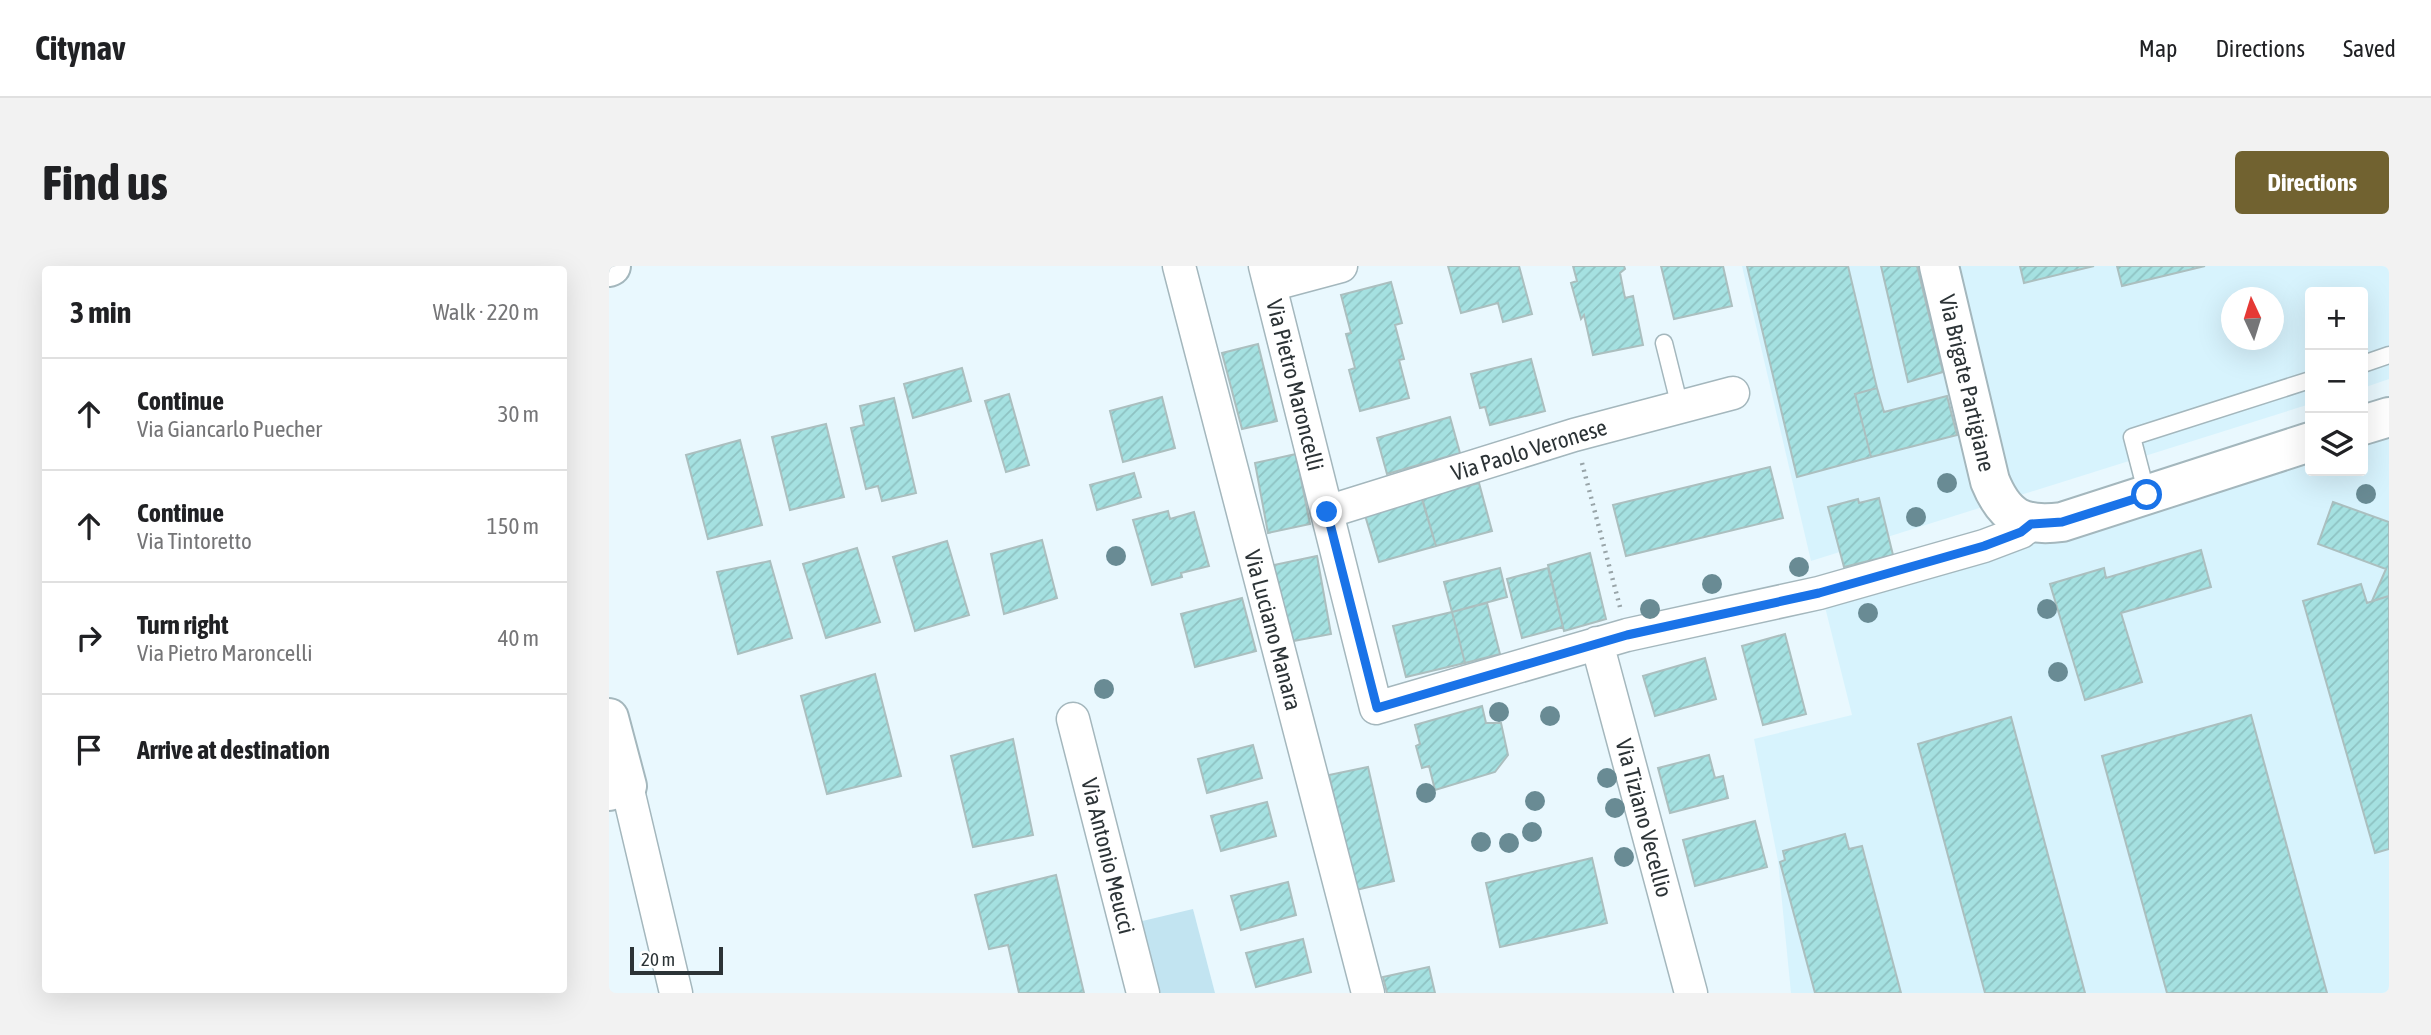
<!DOCTYPE html>
<meta charset="utf-8">
<style>
body{margin:0;font-family:"Asap Condensed",sans-serif;background:#f2f2f2;color:#202124}
.controls{position:absolute;right:21px;top:21px;display:grid;overflow:hidden;border-radius:7px;box-shadow:0 7px 28px #0002}
.controls button{width:63px;height:63px;display:grid;place-items:center;padding:0;border:0;border-bottom:2px solid #e0e0e0;background:#fff;color:#202124;font:35px sans-serif}
.compass{position:absolute;left:1612px;top:21px;width:63px;height:63px;border-radius:50%;background:#fff;box-shadow:0 7px 28px #0002;rotate:356deg}
.scale{position:absolute;left:21px;bottom:18px;width:93px;box-sizing:border-box;padding-left:7px;border:4px solid #2c3336;border-top:0;font-size:19px;line-height:24px;white-space:nowrap;color:#2c3336;-webkit-text-stroke:5px #fff;paint-order:stroke}
.stop{position:absolute;width:21px;height:21px;margin:-16px;border:5px solid #1a73e8;border-radius:50%;background:#fff}
.stop.end{background:#1a73e8;border-color:#fff;box-shadow:0 2px 7px #0008}
.list{margin:0;padding:0;list-style:none}
h2{display:flex;justify-content:space-between;align-items:center;height:91px;margin:0;padding:0 28px;font-size:30px}
h2 small{font-size:23px;font-weight:400;color:#757577}
.list li{display:grid;grid-template-columns:46px 1fr auto;gap:21px;align-items:center;box-sizing:border-box;height:112px;padding:0 28px;border-top:2px solid #e0e0e0}
.list b{display:block;font-size:26px;white-space:nowrap}
.list p{margin:0;font-size:23px;white-space:nowrap;color:#757577}
.list em{font-size:23px;font-style:normal;color:#757577}
.icon{flex:none;width:38px;height:38px;fill:none;stroke:currentColor;stroke-width:2;stroke-linecap:round;stroke-linejoin:round}
.map{position:relative;flex:none;width:1780px;height:727px;overflow:hidden;border-radius:7px}
header{display:flex;align-items:center;gap:42px;box-sizing:border-box;height:98px;padding:0 35px;background:#fff;border-bottom:2px solid #e0e0e0}
header strong{font-size:33px}
nav{display:flex;gap:38px;margin-inline-start:auto;font-size:24px}
.intro{display:flex;align-items:center;justify-content:space-between;box-sizing:border-box;height:168px;padding:0 42px}
h1{margin:0;font-size:49px}
.button{padding:18px 32px;border-radius:7px;background:#716230;color:#fff;font-size:24px;font-weight:700}
main{display:flex;gap:42px;padding:0 42px}
aside{flex:1;background:#fff;border-radius:7px;box-shadow:0 7px 28px #0002}
.map>svg:first-child{display:block}
.built{fill:#d7f3fd;fill-rule:evenodd}
.grass{fill:#c2e4f1}
.building{fill:url(#building-hatch);stroke:#abbfbf;stroke-width:2}
.lines{fill:none;stroke-linecap:round;stroke-linejoin:round}
.service-casing{stroke:#a4b7bd;stroke-width:19}
.minor-casing{stroke:#a4b7bd;stroke-width:35}
.tertiary-casing{stroke:#a4b7bd;stroke-width:42}
.path{stroke:#98a4a8;stroke-width:4.5;stroke-dasharray:2 5;stroke-linecap:butt}
.service{stroke:#fff;stroke-width:16}
.minor{stroke:#fff;stroke-width:32}
.tertiary{stroke:#fff;stroke-width:38}
.tree{fill:#698b94}
.route{stroke:#1a73e8;stroke-width:9}
.labels{text-anchor:middle;stroke-width:7;stroke-linejoin:round;paint-order:stroke}
.street-label{font-size:23px;fill:#2c3336;stroke:#fff}
</style>
<header>
<strong>Citynav</strong>
<nav><a>Map</a><a>Directions</a><a>Saved</a></nav>
</header>
<div class="intro"><h1>Find us</h1><a class="button">Directions</a></div>
<main>
<aside>
<h2>3 min<small>Walk · 220 m</small></h2>
<ul class="list">
<li><svg class="icon" aria-label="ahead" viewBox="0 0 24 24"><path d="M12 20V5M6 11l6-6 6 6"/></svg><div><b>Continue</b><p>Via Giancarlo Puecher</p></div><em>30 m</em></li>
<li><svg class="icon" aria-label="ahead" viewBox="0 0 24 24"><path d="M12 20V5M6 11l6-6 6 6"/></svg><div><b>Continue</b><p>Via Tintoretto</p></div><em>150 m</em></li>
<li><svg class="icon" aria-label="right" viewBox="0 0 24 24"><path d="M7 20v-9h11M14 6l5 5-5 5"/></svg><div><b>Turn right</b><p>Via Pietro Maroncelli</p></div><em>40 m</em></li>
<li><svg class="icon" aria-label="arrive" viewBox="0 0 24 24"><path d="M6 21V4h12l-3 4 3 4H6"/></svg><div><b>Arrive at destination</b></div></li>
</ul>
</aside>
<div class="map">
<svg width="1780" height="727" viewBox="0 0 1780 727">
<defs>
<pattern id="building-hatch" width="6" height="6" patternUnits="userSpaceOnUse" patternTransform="scale(1.75)"><rect width="6" height="6" fill="#a5e1e1"/><path d="M-1 1l2-2M0 6l6-6M5 7l2-2" fill="none" stroke="#8ec2c2"/></pattern>
</defs>
<rect width="100%" height="100%" fill="#e9f8fe"/>
<!-- built -->
<path class="built" d="M 1133,0 L 1780,0 L 1780,113 L 1754,122 L 1754,26 L 1701,26 L 1701,138 L 1202,295 ZM 1622,32 L 1664,32 L 1664,74 L 1622,74 Z
M 1780,165 L 1780,727 L 1182,727 L 1169,595 L 1145,473 L 1243,449 L 1215,337 L 1701,189 L 1701,205 L 1754,205 L 1754,173 Z"/>
<!-- grass -->
<path class="grass" d="M 584,643 L 606,727 L 543,727 L 525,657 Z"/>
<!-- building -->
<path class="building" d="M 839,0 L 910,0 L 923,48 L 894,56 L 889,37 L 852,47 Z
M 964,0 L 1015,0 L 1016,3 L 1011,7 L 1016,32 L 1024,30 L 1034,79 L 984,89 L 975,49 L 972,53 L 962,17 L 968,15 Z
M 1052,0 L 1114,0 L 1123,40 L 1065,53 Z
M 1138,0 L 1239,0 L 1268,122 L 1246,128 L 1262,191 L 1188,211 Z
M 1272,0 L 1308,0 L 1334,106 L 1299,116 Z
M 1411,0 L 1485,0 L 1415,17 Z
M 1508,0 L 1596,0 L 1513,20 Z
M 782,16 L 793,57 L 786,59 L 795,93 L 790,94 L 800,132 L 751,145 L 740,104 L 746,102 L 737,68 L 742,67 L 732,29 Z
M 649,78 L 668,155 L 633,163 L 613,87 Z
M 922,93 L 936,145 L 881,159 L 876,141 L 871,142 L 862,108 Z
M 353,102 L 362,135 L 304,152 L 295,118 Z
M 1268,122 L 1275,146 L 1338,130 L 1348,169 L 1262,191 L 1246,128 Z
M 400,128 L 420,199 L 397,206 L 376,135 Z
M 553,131 L 566,182 L 514,196 L 501,145 Z
M 285,132 L 307,227 L 273,235 L 269,220 L 257,223 L 242,162 L 255,159 L 251,140 Z
M 841,151 L 851,187 L 778,208 L 768,172 Z
M 217,158 L 235,231 L 181,244 L 163,171 Z
M 131,174 L 153,259 L 99,273 L 77,189 Z
M 687,188 L 701,258 L 659,267 L 646,197 Z
M 1161,201 L 1174,252 L 1017,290 L 1004,239 Z
M 525,207 L 532,231 L 488,244 L 481,219 Z
M 870,217 L 883,265 L 827,280 L 813,232 Z
M 812,230 L 827,280 L 770,296 L 755,246 Z
M 1270,232 L 1284,289 L 1235,301 L 1219,241 L 1249,233 L 1250,237 Z
M 1724,236 L 1780,256 L 1780,330 L 1763,335 L 1777,303 L 1709,278 Z
M 559,245 L 561,253 L 585,246 L 600,300 L 572,307 L 573,311 L 543,319 L 524,254 Z
M 433,274 L 448,332 L 395,348 L 382,288 Z
M 338,275 L 360,349 L 306,365 L 284,291 Z
M 248,282 L 271,356 L 217,372 L 194,298 Z
M 1592,284 L 1602,321 L 1512,347 L 1533,416 L 1476,434 L 1441,318 L 1495,302 L 1497,312 Z
M 981,287 L 997,353 L 955,365 L 939,299 Z
M 708,290 L 722,368 L 679,376 L 665,299 Z
M 161,295 L 183,372 L 129,388 L 108,306 Z
M 891,302 L 898,331 L 843,346 L 835,316 Z
M 939,302 L 954,361 L 913,372 L 898,313 Z
M 1752,318 L 1758,337 L 1780,330 L 1780,583 L 1766,587 L 1694,335 Z
M 633,332 L 647,385 L 586,401 L 572,348 Z
M 878,337 L 891,388 L 856,397 L 843,346 Z
M 843,346 L 856,397 L 797,411 L 784,360 Z
M 1176,368 L 1197,448 L 1154,459 L 1133,380 Z
M 1096,392 L 1107,433 L 1046,450 L 1034,410 Z
M 266,408 L 292,510 L 218,528 L 192,430 Z
M 873,440 L 877,457 L 892,457 L 899,489 L 886,506 L 826,524 L 820,500 L 813,502 L 807,480 L 811,478 L 806,459 Z
M 1642,449 L 1718,727 L 1558,727 L 1493,490 Z
M 1402,451 L 1476,727 L 1376,727 L 1309,478 Z
M 404,473 L 424,569 L 364,581 L 342,490 Z
M 644,479 L 653,512 L 598,527 L 589,493 Z
M 1100,489 L 1106,512 L 1114,510 L 1119,532 L 1061,547 L 1049,502 Z
M 759,501 L 785,615 L 747,624 L 720,509 Z
M 658,536 L 667,570 L 612,585 L 602,550 Z
M 1146,555 L 1158,601 L 1086,620 L 1074,574 Z
M 1236,568 L 1240,583 L 1253,580 L 1292,727 L 1206,727 L 1171,596 L 1176,594 L 1174,585 Z
M 983,592 L 998,657 L 891,681 L 877,617 Z
M 447,609 L 475,727 L 410,727 L 399,679 L 380,683 L 366,629 Z
M 679,616 L 687,649 L 632,664 L 622,630 Z
M 694,673 L 702,706 L 647,721 L 637,687 Z
M 820,701 L 826,727 L 778,727 L 774,711 Z"/>
<g class="lines">
<defs>
<path id="service" d="M 1055,77 L 1071,141
M 1754,98 L 1780,89
M 1538,229 L 1523,171 L 1701,114"/>
<path id="minor" d="M 570,0 L 759,727
M 656,0 L 767,442 L 1018,369 L 1210,327 L 1375,280 L 1412,266 L 1422,258
M 661,19 L 732,0
M 718,246 L 965,169 L 1124,127
M 988,377 L 1082,727
M 464,453 L 534,727
M 18,520 L 67,727"/>
<path id="tertiary" d="M 1330,0 L 1381,215 C 1396,252 1414,261 1453,256 L 1701,176
M 0,1 L 2,0
M 1754,159 L 1780,151
M 0,452 L 18,520 L 0,525"/>
</defs>
<!-- service casing -->
<use href="#service" class="service-casing"/>
<!-- minor casing -->
<use href="#minor" class="minor-casing"/>
<!-- tertiary casing -->
<use href="#tertiary" class="tertiary-casing"/>
<!-- path -->
<path class="path" d="M 973,197 L 1011,341"/>
<!-- service -->
<use href="#service" class="service"/>
<!-- minor -->
<use href="#minor" class="minor"/>
<!-- tertiary -->
<use href="#tertiary" class="tertiary"/>
</g>
<!-- trees -->
<g class="tree">
<circle cx="1338" cy="217" r="10"/>
<circle cx="1757" cy="228" r="10"/>
<circle cx="1307" cy="251" r="10"/>
<circle cx="507" cy="290" r="10"/>
<circle cx="1190" cy="301" r="10"/>
<circle cx="1103" cy="318" r="10"/>
<circle cx="1041" cy="343" r="10"/>
<circle cx="1438" cy="343" r="10"/>
<circle cx="1259" cy="347" r="10"/>
<circle cx="1449" cy="406" r="10"/>
<circle cx="495" cy="423" r="10"/>
<circle cx="890" cy="446" r="10"/>
<circle cx="941" cy="450" r="10"/>
<circle cx="998" cy="512" r="10"/>
<circle cx="817" cy="527" r="10"/>
<circle cx="926" cy="535" r="10"/>
<circle cx="1006" cy="542" r="10"/>
<circle cx="923" cy="566" r="10"/>
<circle cx="872" cy="576" r="10"/>
<circle cx="900" cy="577" r="10"/>
<circle cx="1015" cy="591" r="10"/>
</g>
<g class="lines">
<!-- route -->
<path class="route" d="M 718,246 L 768,442 L 1018,369 L 1210,327 L 1375,280 L 1412,266 L 1422,258 L 1453,256 L 1538,229"/>
</g>
<g class="labels">
<!-- street labels -->
<g class="street-label">
<text transform="translate(1358 117) rotate(77)" y="8">Via Brigate Partigiane</text>
<text transform="translate(686 119) rotate(76)" y="8">Via Pietro Maroncelli</text>
<text transform="translate(920 184) rotate(-17)" y="8">Via Paolo Veronese</text>
<text transform="translate(664 364) rotate(75)" y="8">Via Luciano Manara</text>
<text transform="translate(1035 552) rotate(75)" y="8">Via Tiziano Vecellio</text>
<text transform="translate(499 590) rotate(76)" y="8">Via Antonio Meucci</text>
</g>
</g>
</svg>
<div class="controls">
<button>+</button>
<button>−</button>
<button><svg class="icon" aria-label="layers" viewBox="0 0 24 24"><path d="M12 4l9 5-9 5-9-5zM3 14l9 5 9-5"/></svg></button>
</div>
<svg class="compass" viewBox="-18 -18 36 36"><path d="M0-13l5 13h-10z" fill="#e53935"/><path d="M0 13l5-13h-10z" fill="#757577"/></svg>
<div class="scale">20 m</div>
<div class="stop" style="left:1538px;top:229px"></div>
<div class="stop end" style="left:718px;top:246px"></div>
</div>
</main>
